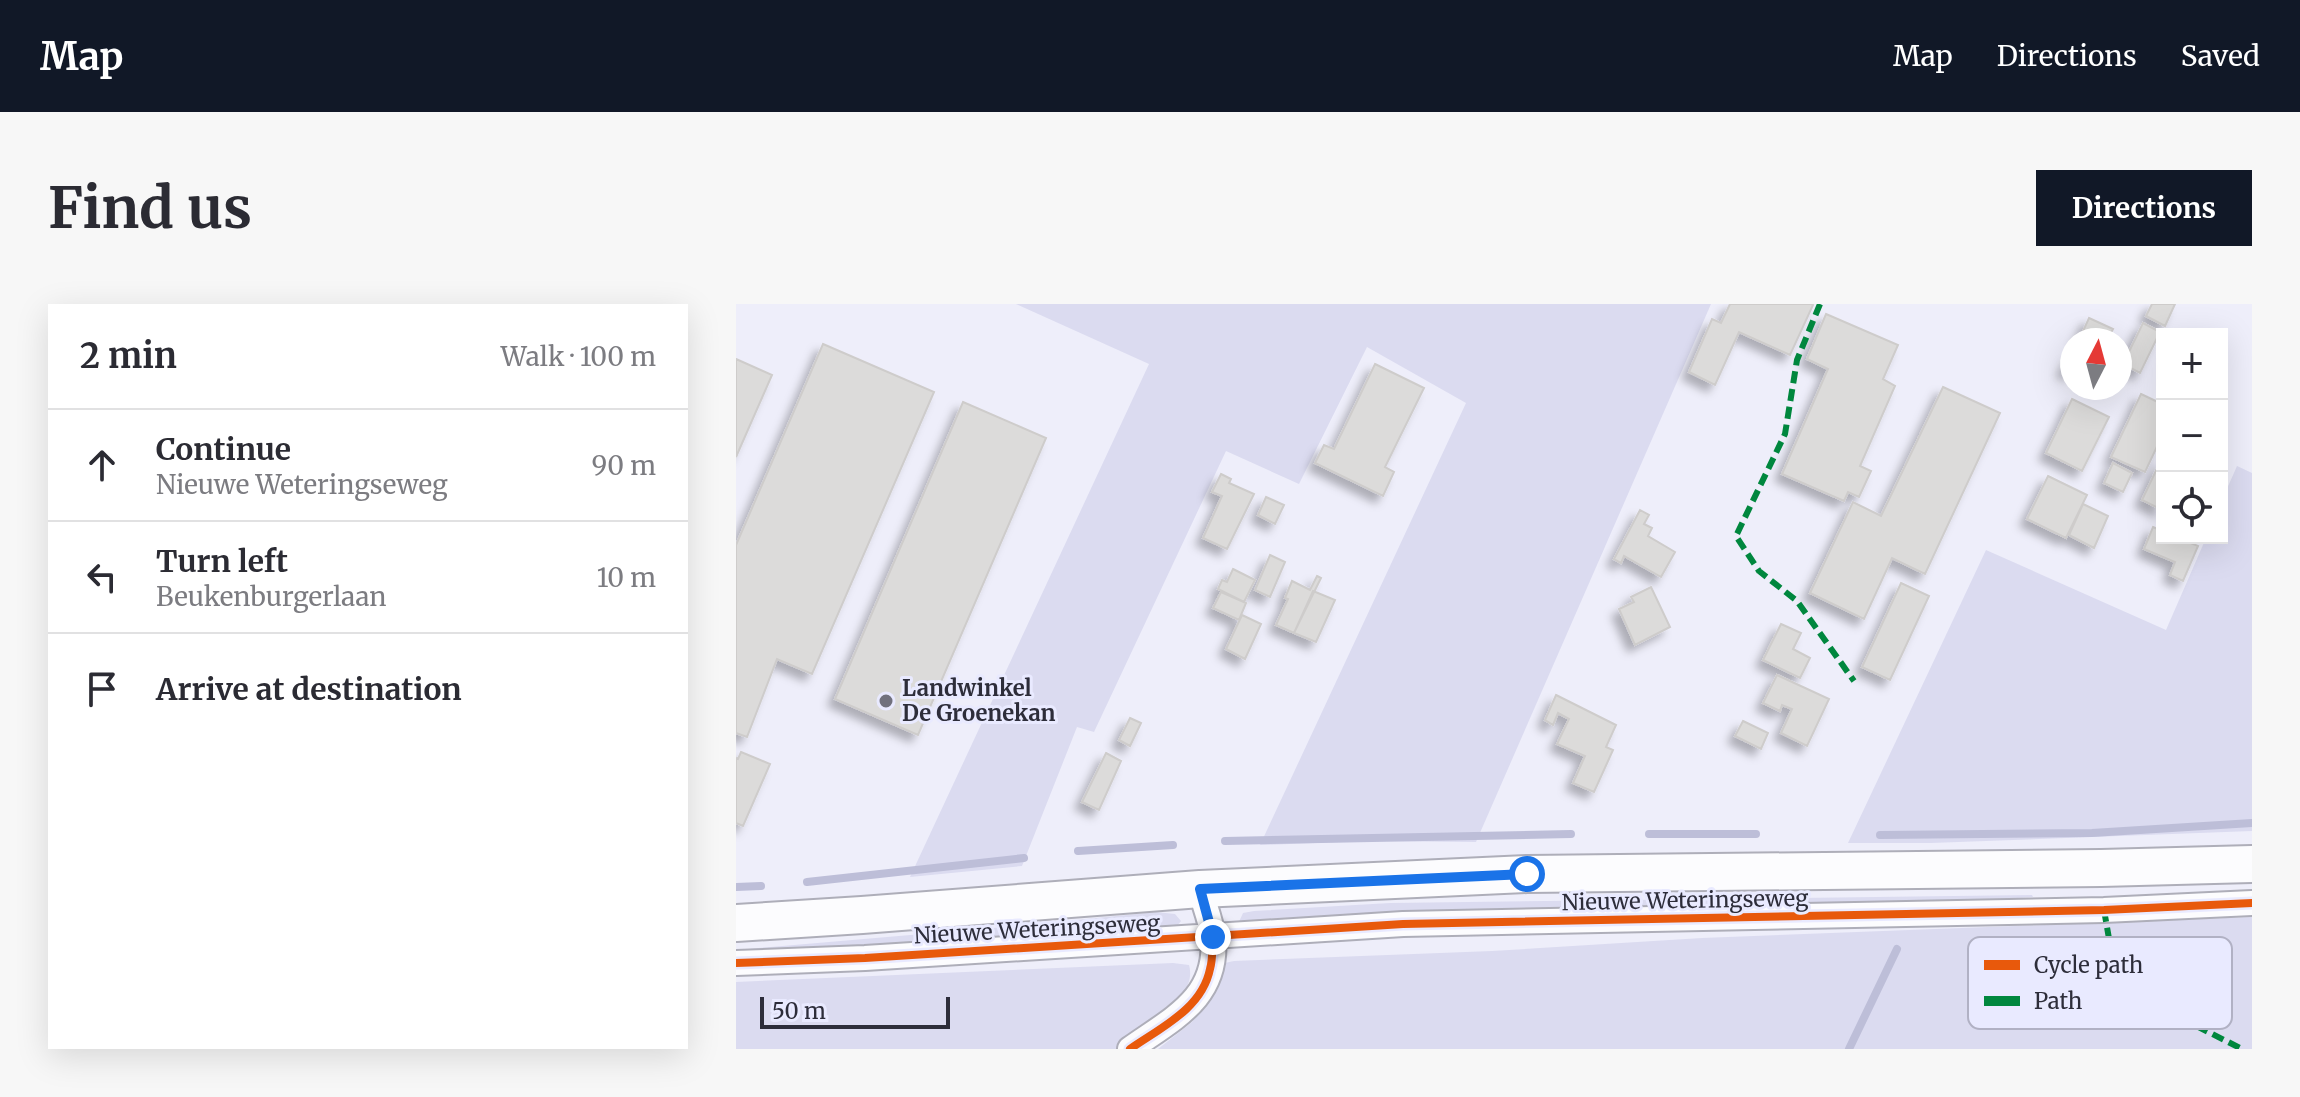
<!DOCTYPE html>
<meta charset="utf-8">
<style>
body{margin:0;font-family:Merriweather,serif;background:#f7f7f7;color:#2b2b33}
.controls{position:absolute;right:24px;top:24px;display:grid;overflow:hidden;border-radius:0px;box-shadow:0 8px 32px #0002}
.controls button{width:72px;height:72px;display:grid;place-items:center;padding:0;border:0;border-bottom:2px solid #e1e1e2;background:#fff;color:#2b2b33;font:40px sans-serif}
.compass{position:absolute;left:1324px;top:24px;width:72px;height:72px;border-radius:50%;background:#fff;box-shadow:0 8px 32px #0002;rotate:6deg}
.scale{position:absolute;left:24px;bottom:20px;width:190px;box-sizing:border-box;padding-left:8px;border:4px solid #2d2d3a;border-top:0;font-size:22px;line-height:28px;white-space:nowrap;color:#2d2d3a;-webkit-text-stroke:6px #e9eaff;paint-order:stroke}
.stop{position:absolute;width:24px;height:24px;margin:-18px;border:6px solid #1a73e8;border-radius:50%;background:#fff}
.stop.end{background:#1a73e8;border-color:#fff;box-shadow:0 2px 8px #0008}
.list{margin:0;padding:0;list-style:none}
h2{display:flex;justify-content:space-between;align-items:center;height:104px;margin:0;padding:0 32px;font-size:34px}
h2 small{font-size:26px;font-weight:400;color:#7c7c81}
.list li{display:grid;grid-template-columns:52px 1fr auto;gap:24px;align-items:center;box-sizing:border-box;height:112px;padding:0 32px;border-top:2px solid #e1e1e2}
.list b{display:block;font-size:30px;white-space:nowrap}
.list p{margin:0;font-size:26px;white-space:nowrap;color:#7c7c81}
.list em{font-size:26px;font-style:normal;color:#7c7c81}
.icon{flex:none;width:44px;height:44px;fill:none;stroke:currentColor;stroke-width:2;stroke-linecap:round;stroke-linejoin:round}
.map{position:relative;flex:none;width:1516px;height:745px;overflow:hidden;border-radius:0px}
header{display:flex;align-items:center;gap:48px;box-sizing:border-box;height:112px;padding:0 40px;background:#111827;color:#fff}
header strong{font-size:38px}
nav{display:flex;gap:44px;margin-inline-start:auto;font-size:28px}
.intro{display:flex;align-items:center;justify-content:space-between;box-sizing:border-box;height:192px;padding:0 48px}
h1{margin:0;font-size:56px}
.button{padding:20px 36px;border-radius:0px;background:#111827;color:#fff;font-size:28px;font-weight:700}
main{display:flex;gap:48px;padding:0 48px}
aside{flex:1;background:#fff;border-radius:0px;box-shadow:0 8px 32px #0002}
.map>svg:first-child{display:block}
.green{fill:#dbdbf0}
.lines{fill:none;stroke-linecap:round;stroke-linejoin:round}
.stream{stroke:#bdbed8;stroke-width:8}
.building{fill:#dcdbda;stroke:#cecccb;stroke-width:2;filter:url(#shadow)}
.street-casing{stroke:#aeaeb9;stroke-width:28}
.primary-casing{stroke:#aeaeb9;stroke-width:40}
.street{stroke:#fcfcfe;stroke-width:24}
.primary{stroke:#fcfcfe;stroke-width:36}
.quiet{stroke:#00873e;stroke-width:6;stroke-dasharray:12 6;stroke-linecap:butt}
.cycleway-casing{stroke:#e9eaff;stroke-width:13}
.cycleway{stroke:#e8590c;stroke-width:8}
.route{stroke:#1a73e8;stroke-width:10}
.poi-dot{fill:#71717d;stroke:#e9eaff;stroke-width:3}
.labels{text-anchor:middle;stroke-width:6;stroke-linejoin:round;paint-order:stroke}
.poi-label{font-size:22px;font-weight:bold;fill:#2d2d3a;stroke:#e9eaff;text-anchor:start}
.street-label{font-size:22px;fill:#2d2d3a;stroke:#e9eaff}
.key{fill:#e9eaff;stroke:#b1b1c4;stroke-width:2}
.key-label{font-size:22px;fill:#2d2d3a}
</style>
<header>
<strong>Map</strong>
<nav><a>Map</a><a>Directions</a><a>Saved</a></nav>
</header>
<div class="intro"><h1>Find us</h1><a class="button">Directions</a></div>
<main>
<aside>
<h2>2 min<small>Walk · 100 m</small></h2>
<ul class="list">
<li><svg class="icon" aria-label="ahead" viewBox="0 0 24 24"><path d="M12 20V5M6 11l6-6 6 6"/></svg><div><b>Continue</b><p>Nieuwe Weteringseweg</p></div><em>90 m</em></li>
<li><svg class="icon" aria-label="left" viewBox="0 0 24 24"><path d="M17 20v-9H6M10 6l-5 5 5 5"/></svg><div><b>Turn left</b><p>Beukenburgerlaan</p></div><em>10 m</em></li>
<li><svg class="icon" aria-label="arrive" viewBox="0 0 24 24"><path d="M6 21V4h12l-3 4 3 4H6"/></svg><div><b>Arrive at destination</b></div></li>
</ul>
</aside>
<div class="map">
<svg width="1516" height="745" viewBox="0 0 1516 745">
<defs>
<filter id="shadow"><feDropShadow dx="-7" dy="7" stdDeviation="4" flood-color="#0004"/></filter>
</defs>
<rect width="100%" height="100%" fill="#eeeefa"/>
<!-- green -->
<path class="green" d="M 280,0 L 975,0 L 740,538 L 632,537 L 524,541 L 730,99 L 631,43 L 563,180 L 490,147 L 358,428 L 341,423 L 286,562 L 174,573 L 413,60 Z
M 1501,162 L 1516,169 L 1516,527 L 1195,539 L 1112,539 L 1250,246 L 1430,326 L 1470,234 L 1486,234 L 1486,196 Z
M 1296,591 L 1297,593 L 1169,602 L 926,609 L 816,604 L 502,620 L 507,609 L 518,607 L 654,599 Z
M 420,608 L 439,610 L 445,617 L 437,627 L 412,630 L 10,647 L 12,645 L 290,621 Z
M 1516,613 L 1516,745 L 422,745 L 456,718 L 480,680 L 489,659 L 498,657 L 756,647 L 966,634 Z
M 437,659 L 453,661 C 463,694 406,729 382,745 L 0,745 L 0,678 Z"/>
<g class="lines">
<!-- stream -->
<path class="stream" d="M 913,530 L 1020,530
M 1144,531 L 1356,529 L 1516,519
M 489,537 L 835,530
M 342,547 L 437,541
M 71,578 L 288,554
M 0,583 L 25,582
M 1113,745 L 1161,645"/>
</g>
<!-- building -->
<path class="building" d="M 994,0 L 1075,0 L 1077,1 L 1054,51 L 1003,28 L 979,81 L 953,68 L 976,15 L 985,19 Z
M 1416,0 L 1439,0 L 1429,22 L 1410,12 Z
M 1090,10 L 1162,41 L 1147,75 L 1159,82 L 1124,162 L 1135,167 L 1123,193 L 1112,188 L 1108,197 L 1046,170 L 1092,65 L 1071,55 Z
M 1353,14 L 1377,25 L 1371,36 L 1358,33 L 1356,36 L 1343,36 Z
M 1407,19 L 1424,28 L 1404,69 L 1387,60 Z
M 87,40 L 198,88 L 76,370 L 41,355 L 11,433 L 0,429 L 0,241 Z
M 1336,50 L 1336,69 L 1328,66 Z
M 0,55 L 36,71 L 0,153 Z
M 639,60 L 688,84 L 649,163 L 658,168 L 647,192 L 579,159 L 588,141 L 598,145 Z
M 1207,83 L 1264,109 L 1189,270 L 1156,254 L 1128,315 L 1074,289 L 1117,198 L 1145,212 Z
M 1405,90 L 1426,100 L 1426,132 L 1409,168 L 1375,153 Z
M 1336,95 L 1373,113 L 1346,167 L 1310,149 Z
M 227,98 L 310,134 L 182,431 L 99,395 Z
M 1426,154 L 1426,206 L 1406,196 Z
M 1377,159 L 1396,169 L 1387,188 L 1368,179 Z
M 485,170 L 495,175 L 493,179 L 518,190 L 491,245 L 467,234 L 486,192 L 476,188 Z
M 1312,172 L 1351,191 L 1330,234 L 1291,215 Z
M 530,193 L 548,201 L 539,220 L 522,211 Z
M 1347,200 L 1372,212 L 1358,244 L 1333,231 Z
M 904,206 L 913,211 L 908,220 L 916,224 L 912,232 L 939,248 L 925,273 L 888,252 L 885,259 L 878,255 Z
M 1417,223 L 1426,227 L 1426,234 L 1443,234 L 1462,242 L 1447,277 L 1434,271 L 1439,258 L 1408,245 Z
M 534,251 L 549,258 L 534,293 L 519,286 Z
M 497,265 L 519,276 L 508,298 L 482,285 L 486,276 L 491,278 Z
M 581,272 L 585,274 L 558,329 L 540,321 L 552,295 L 549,294 L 556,277 L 574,286 Z
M 1165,279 L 1193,292 L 1154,376 L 1126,363 Z
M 915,283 L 934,323 L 899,341 L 883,305 L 898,298 L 895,293 Z
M 577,287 L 599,296 L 580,338 L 558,329 Z
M 485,288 L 510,299 L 503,316 L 477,304 Z
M 506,311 L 525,320 L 509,355 L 490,345 Z
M 1045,320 L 1065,329 L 1057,345 L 1074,354 L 1064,374 L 1027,356 Z
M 1041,371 L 1093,395 L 1071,442 L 1045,429 L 1056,405 L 1046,401 L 1044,407 L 1027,399 Z
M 820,391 L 880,421 L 870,443 L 877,446 L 858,488 L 837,479 L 849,452 L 821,440 L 833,415 L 822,409 L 817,421 L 809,416 Z
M 394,414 L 405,419 L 394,442 L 383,436 Z
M 1007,417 L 1032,429 L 1025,445 L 999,432 Z
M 5,448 L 34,460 L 7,522 L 0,519 L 0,454 L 2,455 Z
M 370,449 L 385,457 L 363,506 L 346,498 Z"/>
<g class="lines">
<defs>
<path id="street" d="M 0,659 L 129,654 L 667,620 L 1368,606 L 1516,599
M 394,745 C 436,715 483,694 477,633 C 475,617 468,600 464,585"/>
<path id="primary" d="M 0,619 L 126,611 L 464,585 L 791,570 L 1365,564 L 1516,560"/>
</defs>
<!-- street casing -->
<use href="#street" class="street-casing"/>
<!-- primary casing -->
<use href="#primary" class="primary-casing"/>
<!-- street -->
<use href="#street" class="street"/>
<!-- primary -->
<use href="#primary" class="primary"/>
<!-- quiet -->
<path class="quiet" d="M 1084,0 L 1061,56 L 1049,130 L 1000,232 L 1023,267 L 1061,297 L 1118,377
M 1368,606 L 1379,669 L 1411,697 L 1506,745"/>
<defs>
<path id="cycleway" d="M 0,659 L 129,654 L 667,620 L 1368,606 L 1516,599
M 394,745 C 424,724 466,705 474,665 C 477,655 476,643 477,633"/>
</defs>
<!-- cycleway casing -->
<use href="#cycleway" class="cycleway-casing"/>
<!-- cycleway -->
<use href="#cycleway" class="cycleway"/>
</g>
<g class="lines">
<!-- route -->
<path class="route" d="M 477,633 L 464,585 L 791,570"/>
</g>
<!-- markers -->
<circle class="poi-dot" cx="150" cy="397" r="8"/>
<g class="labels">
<!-- poi labels -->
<g class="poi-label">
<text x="166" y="392">Landwinkel<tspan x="166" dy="25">De Groenekan</tspan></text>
</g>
<!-- street labels -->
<g class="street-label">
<text transform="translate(949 596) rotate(-1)" y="8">Nieuwe Weteringseweg</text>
<text transform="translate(301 625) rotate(-3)" y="8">Nieuwe Weteringseweg</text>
</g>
</g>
<!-- legend -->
<rect x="1232" y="633" width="264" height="92" rx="12" class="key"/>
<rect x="1248" y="656" width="36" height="10" fill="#e8590c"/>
<rect x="1248" y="692" width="36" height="10" fill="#00873e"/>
<g class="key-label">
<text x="1298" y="669">Cycle path</text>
<text x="1298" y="705">Path</text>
</g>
</svg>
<div class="controls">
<button>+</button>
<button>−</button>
<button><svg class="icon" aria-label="locate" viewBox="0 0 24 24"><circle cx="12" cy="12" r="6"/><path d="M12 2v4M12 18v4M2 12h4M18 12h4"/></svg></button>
</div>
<svg class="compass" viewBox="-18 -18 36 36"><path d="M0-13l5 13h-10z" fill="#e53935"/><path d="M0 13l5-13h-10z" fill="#7c7c81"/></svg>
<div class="scale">50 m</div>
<div class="stop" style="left:791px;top:570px"></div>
<div class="stop end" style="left:477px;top:633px"></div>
</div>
</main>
